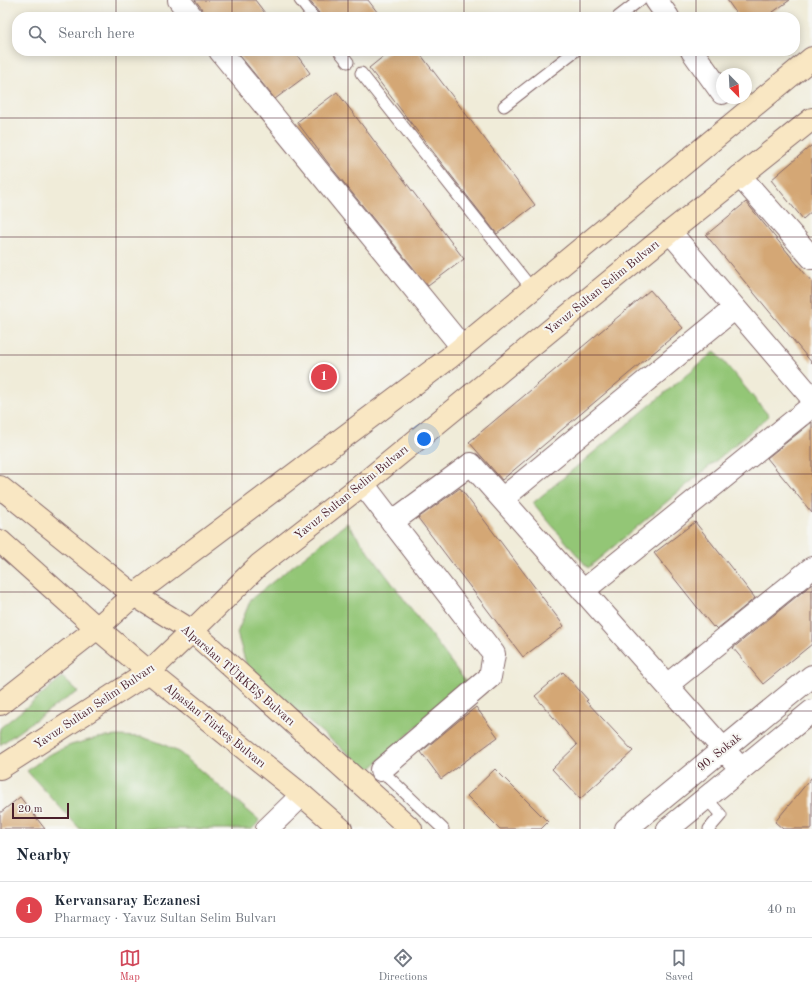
<!DOCTYPE html>
<meta charset="utf-8">
<style>
body{margin:0;font-family:"Old Standard TT",serif;background:#f6f6f7;color:#1f2937}
.compass{position:absolute;left:716px;top:68px;width:36px;height:36px;border-radius:50%;background:#fff;box-shadow:0 2px 10px #0003;rotate:156deg}
.scale{position:absolute;left:12px;bottom:10px;width:57px;box-sizing:border-box;padding-left:4px;border:2px solid #4a1f2b;border-top:0;font-size:11px;line-height:14px;white-space:nowrap;color:#4a1f2b;-webkit-text-stroke:3px #f6f6f2;paint-order:stroke}
.you{position:absolute;left:424px;top:439px;width:14px;height:14px;margin:-10px;border:3px solid #fff;border-radius:50%;background:#1a73e8;box-shadow:0 0 0 6px #1a73e833}
.badge{display:grid;place-items:center;width:26px;height:26px;border-radius:50%;background:#d1495b;color:#fff;font-size:13px;font-weight:700}
.pin{position:absolute;translate:-50% -50%;border:2px solid #fff;box-shadow:0 1px 4px #0006}
.list{margin:0;padding:0;list-style:none}
h2{display:flex;justify-content:space-between;align-items:center;height:52px;margin:0;padding:0 16px;font-size:17px}
h2 small{font-size:13px;font-weight:400;color:#747a83}
.list li{display:grid;grid-template-columns:26px 1fr auto;gap:12px;align-items:center;box-sizing:border-box;height:56px;padding:0 16px;border-top:1px solid #e0e1e3}
.list b{display:block;font-size:15px;white-space:nowrap}
.list p{margin:0;font-size:13px;white-space:nowrap;color:#747a83}
.list em{font-size:13px;font-style:normal;color:#747a83}
.icon{flex:none;width:22px;height:22px;fill:none;stroke:currentColor;stroke-width:2;stroke-linecap:round;stroke-linejoin:round}
.map{position:relative;flex:none;width:812px;height:829px;overflow:hidden}
.search{position:absolute;background:#fff;box-shadow:0 2px 10px #0003;left:12px;right:12px;top:12px;height:44px;display:flex;align-items:center;gap:10px;box-sizing:border-box;padding:0 14px;border-radius:16px;color:#747a83;font-size:15px}
.sheet{height:108px;background:#fff}
nav{display:flex;justify-content:space-around;align-items:center;box-sizing:border-box;height:56px;border-top:1px solid #e0e1e3;background:#fff;font-size:11px;color:#747a83}
nav a{display:grid;justify-items:center;gap:2px}
nav .on{color:#d1495b}
.map>svg:first-child{display:block}
.green{fill:#93c676;stroke:#6e7250}
.building{fill:#d4a774}
.lines{fill:none;stroke-linecap:round;stroke-linejoin:round}
.service-casing{stroke:#846768;stroke-width:13}
.minor-casing{stroke:#846768;stroke-width:24}
.secondary-casing{stroke:#846768;stroke-width:24}
.service{stroke:#fff;stroke-width:11}
.minor{stroke:#fff;stroke-width:22}
.secondary{stroke:#f9e7c3;stroke-width:22}
.grid{fill:none;stroke:#4a1f2b;stroke-width:1;stroke-opacity:0.55}
.labels{text-anchor:middle;stroke-width:4;stroke-linejoin:round;paint-order:stroke}
.street-label{font-size:12px;fill:#4a1f2b;stroke:#f6f6f2}
</style>
<div class="map">
<svg width="812" height="829" viewBox="0 0 812 829">
<rect width="100%" height="100%" fill="#f6f6f2"/>
<filter id="ink" filterUnits="userSpaceOnUse"><feTurbulence type="fractalNoise" baseFrequency=".025" numOctaves="2"/><feDisplacementMap in="SourceGraphic" scale="8" xChannelSelector="R" yChannelSelector="G"/><feConvolveMatrix kernelMatrix="1 2 1 2 8 2 1 2 1" color-interpolation-filters="sRGB"/></filter>
<filter id="wash" filterUnits="userSpaceOnUse"><feTurbulence type="fractalNoise" baseFrequency=".012" numOctaves="4" result="noise"/><feDisplacementMap in="SourceGraphic" scale="16" xChannelSelector="R" yChannelSelector="G"/><feGaussianBlur stdDeviation="0.9" result="paint"/><feColorMatrix in="noise" values="0 0 0 0 0 0 0 0 0 0 0 0 0 0 0 0 0 1.4 0 .05"/><feComposite in="paint" operator="in"/></filter>
<g filter="url(#wash)">
<rect width="100%" height="100%" fill="#f0ecd9"/>
<!-- green -->
<path class="green" d="M 715,351 L 769,416 L 588,568 L 533,503 Z
M 347,523 L 466,682 L 369,770 L 249,674 L 237,633 L 251,599 Z
M 62,677 L 78,692 C 51,707 26,727 0,745 L 0,728 L 34,701 Z
M 118,736 L 142,737 L 163,744 L 180,753 L 259,820 L 257,824 L 252,829 L 80,829 L 27,771 L 48,755 L 71,745 L 97,738 Z"/>
<g id="blocks">
<!-- building -->
<path class="building" d="M 195,0 L 255,0 L 268,17 L 206,17 L 202,9 Z
M 309,0 L 368,0 L 381,17 L 320,17 L 319,13 Z
M 727,0 L 790,0 L 766,17 L 739,17 Z
M 236,51 L 294,51 L 310,73 L 275,99 Z
M 390,51 L 418,51 L 535,205 L 497,234 L 440,161 L 369,68 Z
M 337,92 L 464,259 L 428,286 L 331,167 L 297,122 Z
M 812,145 L 812,211 L 803,219 L 771,180 Z
M 746,202 L 812,282 L 812,363 L 706,235 Z
M 650,290 L 683,328 L 502,480 L 469,442 Z
M 812,422 L 812,513 L 767,458 Z
M 460,488 L 564,626 L 523,657 L 418,518 Z
M 695,522 L 755,598 L 717,629 L 714,626 L 713,627 L 654,553 Z
M 812,584 L 812,644 L 763,684 L 733,648 Z
M 563,672 L 588,700 L 586,701 L 633,751 L 580,799 L 552,769 L 577,745 L 535,696 Z
M 476,707 L 498,737 L 441,779 L 421,752 L 457,722 Z
M 495,769 L 548,822 L 541,829 L 500,829 L 467,796 Z
M 812,777 L 812,829 L 783,829 L 775,822 Z
M 20,797 L 45,829 L 0,829 L 0,813 Z"/>
</g>
</g>
<g filter="url(#ink)">
<use href="#blocks" fill-opacity="0" stroke="#846768" stroke-width="1"/>
<g class="lines">
<defs>
<path id="service" d="M 300,0 L 313,17
M 618,17 L 640,0
M 339,51 L 348,62
M 361,73 L 532,289
M 504,106 L 575,51
M 381,770 L 443,829
M 706,798 L 721,815 L 709,829"/>
<path id="minor" d="M 179,0 L 192,17
M 656,0 L 668,17
M 220,51 L 462,347
M 692,51 L 722,93
M 740,176 L 812,258
M 670,232 L 812,398
M 363,484 L 494,654 L 490,677 L 381,770
M 502,499 L 735,308
M 392,522 L 471,464 L 741,769
M 583,591 L 812,406
M 667,685 L 812,568
M 267,829 L 302,795
M 626,829 L 812,676
M 668,829 L 812,711"/>
<path id="secondary" d="M 0,487 L 134,595 L 192,631 L 411,829
M 0,541 L 97,628 L 149,672 L 302,795 L 341,829
M 0,704 L 97,628 L 134,595 L 449,358 L 812,58
M 0,768 L 149,672 L 192,631 L 259,565 L 363,484 L 670,232 L 812,119"/>
</defs>
<!-- service casing -->
<use href="#service" class="service-casing"/>
<!-- minor casing -->
<use href="#minor" class="minor-casing"/>
<!-- secondary casing -->
<use href="#secondary" class="secondary-casing"/>
<!-- service -->
<use href="#service" class="service"/>
<!-- minor -->
<use href="#minor" class="minor"/>
<!-- secondary -->
<use href="#secondary" class="secondary"/>
</g>
</g>
<!-- grid -->
<path class="grid" d="M 116,0 L 116,17M 232,0 L 232,17M 348,0 L 348,17M 464,0 L 464,17M 580,0 L 580,17M 696,0 L 696,17M 116,51 L 116,829M 232,51 L 232,829M 348,51 L 348,829M 464,51 L 464,829M 580,51 L 580,829M 696,51 L 696,829M 0,118 L 812,118M 0,237 L 812,237M 0,355 L 812,355M 0,474 L 812,474M 0,592 L 812,592M 0,711 L 812,711"/>
<g class="labels">
<!-- street labels -->
<g class="street-label">
<text transform="translate(602 287) rotate(-39)" y="4">Yavuz Sultan Selim Bulvarı</text>
<text transform="translate(351 492) rotate(-39)" y="4">Yavuz Sultan Selim Bulvarı</text>
<text transform="translate(238 675) rotate(41)" y="4">Alparslan TÜRKEŞ Bulvarı</text>
<text transform="translate(94 706) rotate(-34)" y="4">Yavuz Sultan Selim Bulvarı</text>
<text transform="translate(215 725) rotate(39)" y="4">Alpaslan Türkeş Bulvarı</text>
<text transform="translate(719 752) rotate(-39)" y="4">90. Sokak</text>
</g>
</g>
</svg>
<svg class="compass" viewBox="-18 -18 36 36"><path d="M0-13l5 13h-10z" fill="#e53935"/><path d="M0 13l5-13h-10z" fill="#747a83"/></svg>
<div class="scale">20 m</div>
<div class="you"></div>
<div class="pin badge" style="left:324px;top:377px;background:#e0444e">1</div>
<div class="search"><svg class="icon" aria-label="search" viewBox="0 0 24 24"><circle cx="10" cy="10" r="6"/><path d="M15 15l6 6"/></svg>Search here</div>
</div>
<section class="sheet">
<h2>Nearby<small></small></h2>
<ul class="list">
<li><span class="badge" style="background:#e0444e">1</span><div><b>Kervansaray Eczanesi</b><p>Pharmacy · Yavuz Sultan Selim Bulvarı</p></div><em>40 m</em></li>
</ul>
</section>
<nav>
<a class="on"><svg class="icon" aria-label="map" viewBox="0 0 24 24"><path d="M3 6l6-2 6 2 6-2v14l-6 2-6-2-6 2zM9 4v14M15 6v14"/></svg>Map</a>
<a><svg class="icon" aria-label="directions" viewBox="0 0 24 24"><path d="M12 3l9 9-9 9-9-9zM9 14v-3h6M13 9l2 2-2 2"/></svg>Directions</a>
<a><svg class="icon" aria-label="saved" viewBox="0 0 24 24"><path d="M7 4h10v16l-5-4-5 4z"/></svg>Saved</a>
</nav>
